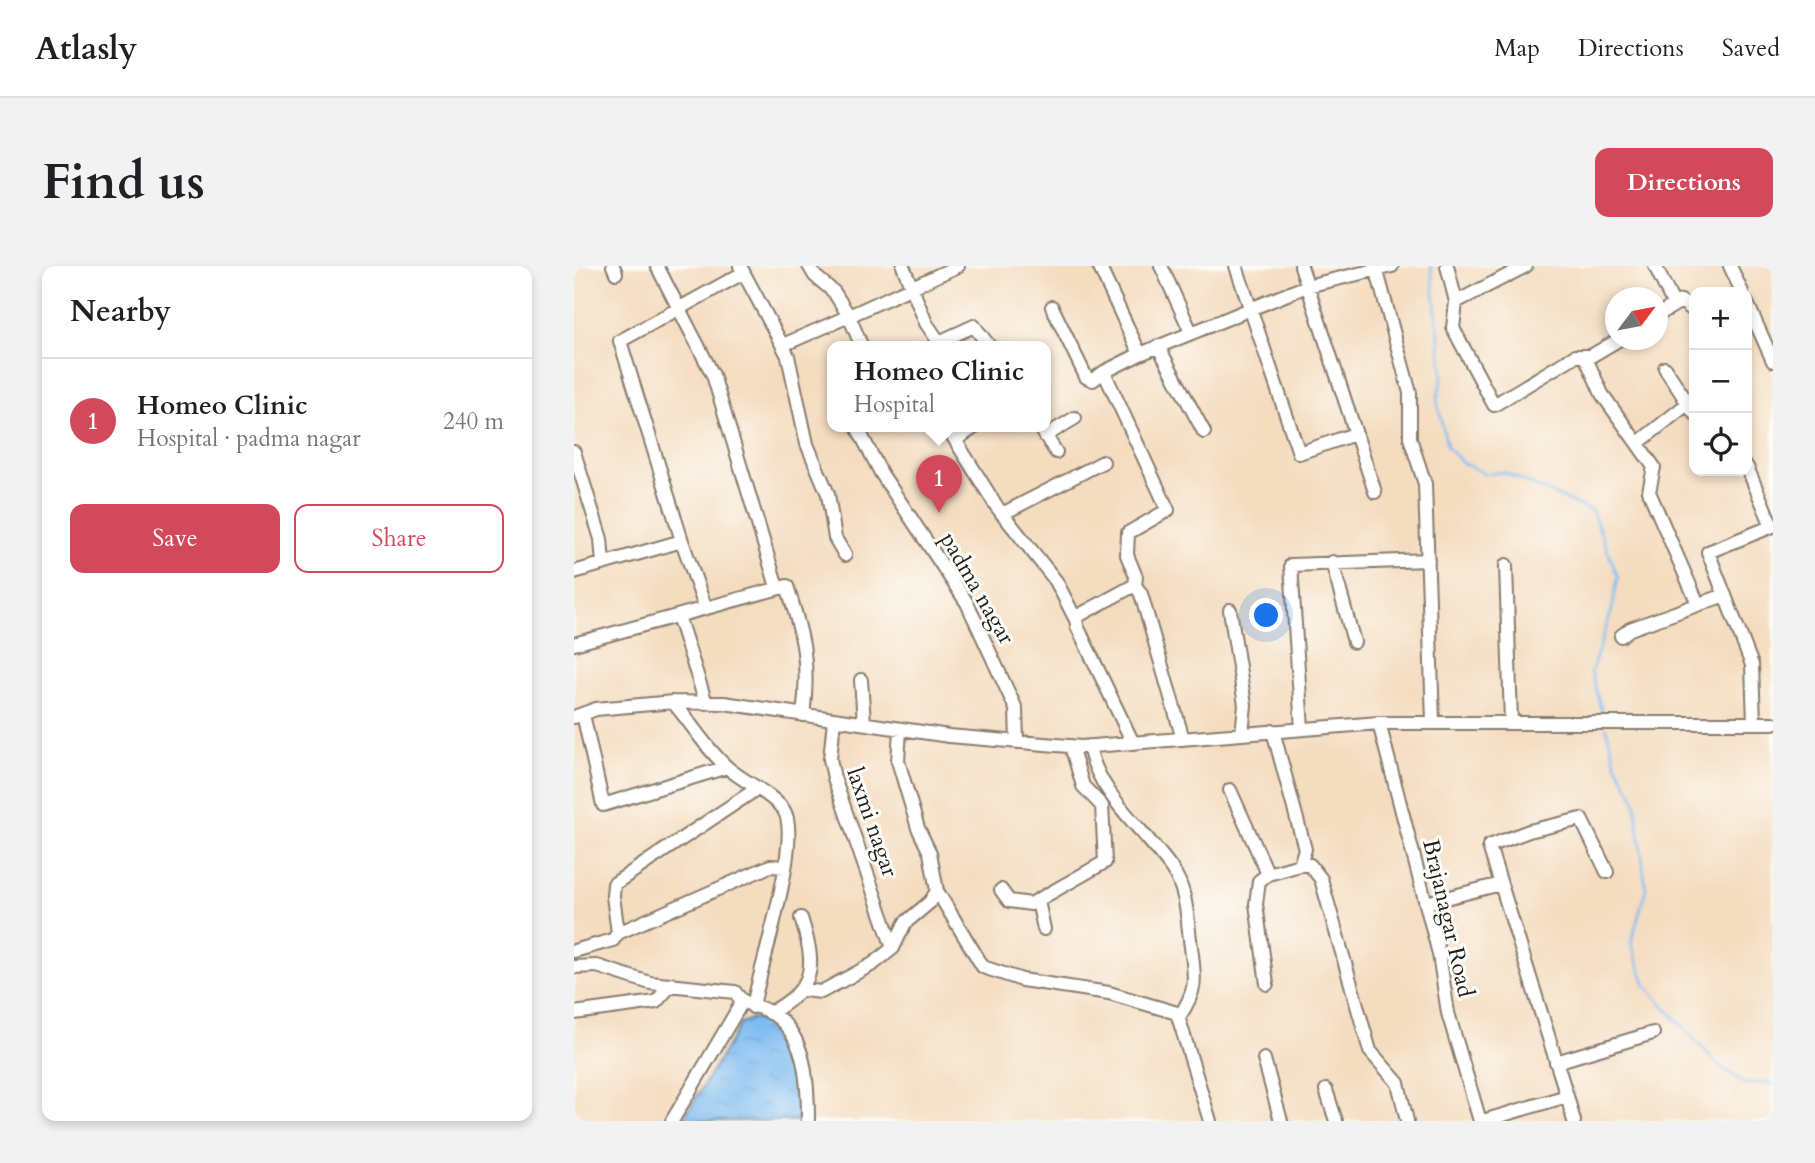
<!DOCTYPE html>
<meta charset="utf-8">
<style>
body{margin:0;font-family:Cardo,serif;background:#f2f2f2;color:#202124}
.controls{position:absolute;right:21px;top:21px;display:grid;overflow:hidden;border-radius:14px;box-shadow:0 4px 10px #0003}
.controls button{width:63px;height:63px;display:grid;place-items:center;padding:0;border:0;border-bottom:2px solid #e0e0e0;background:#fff;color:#202124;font:35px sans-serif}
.compass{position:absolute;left:1031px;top:21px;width:63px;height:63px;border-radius:50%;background:#fff;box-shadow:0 4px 10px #0003;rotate:58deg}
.you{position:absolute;left:693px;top:350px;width:24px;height:24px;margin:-18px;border:5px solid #fff;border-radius:50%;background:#1a73e8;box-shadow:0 0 0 10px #1a73e833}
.badge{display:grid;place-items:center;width:46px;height:46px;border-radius:50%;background:#d1495b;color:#fff;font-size:23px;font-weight:700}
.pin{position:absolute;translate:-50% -58px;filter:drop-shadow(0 2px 4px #0008)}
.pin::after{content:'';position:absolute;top:37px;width:24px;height:21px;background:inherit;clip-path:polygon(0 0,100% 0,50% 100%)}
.popup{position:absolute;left:253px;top:75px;width:224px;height:91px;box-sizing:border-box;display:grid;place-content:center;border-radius:14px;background:#fff;filter:drop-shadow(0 2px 5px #0005);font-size:23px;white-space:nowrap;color:#757577}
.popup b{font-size:26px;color:#202124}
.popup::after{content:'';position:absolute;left:50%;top:100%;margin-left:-14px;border:14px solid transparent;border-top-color:#fff}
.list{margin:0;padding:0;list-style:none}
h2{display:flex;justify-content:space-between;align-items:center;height:91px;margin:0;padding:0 28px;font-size:30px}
h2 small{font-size:23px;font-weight:400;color:#757577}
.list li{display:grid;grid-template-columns:46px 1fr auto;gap:21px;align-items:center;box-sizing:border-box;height:126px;padding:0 28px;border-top:2px solid #e0e0e0}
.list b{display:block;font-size:26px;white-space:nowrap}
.list p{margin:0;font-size:23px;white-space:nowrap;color:#757577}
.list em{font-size:23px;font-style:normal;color:#757577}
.actions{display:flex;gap:14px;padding:21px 28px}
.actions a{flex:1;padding:16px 0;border:2px solid #d1495b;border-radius:14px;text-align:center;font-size:24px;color:#d1495b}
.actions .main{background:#d1495b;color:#fff}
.icon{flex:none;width:38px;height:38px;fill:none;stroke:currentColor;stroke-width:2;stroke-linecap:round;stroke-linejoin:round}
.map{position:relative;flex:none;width:1199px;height:855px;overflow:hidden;border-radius:14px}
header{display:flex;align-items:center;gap:42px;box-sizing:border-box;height:98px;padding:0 35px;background:#fff;border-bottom:2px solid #e0e0e0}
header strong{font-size:33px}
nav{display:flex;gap:38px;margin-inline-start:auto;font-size:24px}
.intro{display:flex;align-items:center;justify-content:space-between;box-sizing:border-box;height:168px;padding:0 42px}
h1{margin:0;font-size:49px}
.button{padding:18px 32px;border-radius:14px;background:#d1495b;color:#fff;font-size:24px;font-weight:700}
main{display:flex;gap:42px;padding:0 42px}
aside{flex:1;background:#fff;border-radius:14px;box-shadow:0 4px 10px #0003}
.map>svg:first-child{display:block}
.water{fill:url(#water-ripples);stroke:#4d6c86;stroke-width:2}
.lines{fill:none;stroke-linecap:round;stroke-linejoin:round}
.stream{stroke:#7ebbf1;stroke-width:2.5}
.minor-casing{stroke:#887c6e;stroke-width:16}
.minor{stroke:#fff;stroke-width:12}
.labels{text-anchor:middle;stroke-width:6;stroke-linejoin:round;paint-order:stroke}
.street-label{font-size:23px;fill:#1c1c1c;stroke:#fdfcf7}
</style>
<header>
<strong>Atlasly</strong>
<nav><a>Map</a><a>Directions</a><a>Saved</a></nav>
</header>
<div class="intro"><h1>Find us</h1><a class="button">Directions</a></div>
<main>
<aside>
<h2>Nearby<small></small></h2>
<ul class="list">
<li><span class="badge">1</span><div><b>Homeo Clinic</b><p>Hospital · padma nagar</p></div><em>240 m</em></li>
</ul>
<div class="actions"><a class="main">Save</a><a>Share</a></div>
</aside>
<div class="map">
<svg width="1199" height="855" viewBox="0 0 1199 855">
<defs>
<pattern id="water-ripples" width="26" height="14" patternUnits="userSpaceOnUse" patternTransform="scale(1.75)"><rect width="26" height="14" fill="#7ebbf1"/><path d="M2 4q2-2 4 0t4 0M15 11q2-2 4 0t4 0" fill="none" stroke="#6ca0ce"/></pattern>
</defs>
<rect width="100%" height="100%" fill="#fdfcf7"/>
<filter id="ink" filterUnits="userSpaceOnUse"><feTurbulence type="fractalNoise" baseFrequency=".0143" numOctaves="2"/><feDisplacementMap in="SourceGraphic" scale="14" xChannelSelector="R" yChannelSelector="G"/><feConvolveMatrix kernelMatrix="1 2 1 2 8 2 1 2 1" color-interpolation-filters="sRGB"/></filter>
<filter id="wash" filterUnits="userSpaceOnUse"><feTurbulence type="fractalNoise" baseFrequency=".00686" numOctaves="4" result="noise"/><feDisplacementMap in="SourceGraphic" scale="28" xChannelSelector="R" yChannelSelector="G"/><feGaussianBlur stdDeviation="1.57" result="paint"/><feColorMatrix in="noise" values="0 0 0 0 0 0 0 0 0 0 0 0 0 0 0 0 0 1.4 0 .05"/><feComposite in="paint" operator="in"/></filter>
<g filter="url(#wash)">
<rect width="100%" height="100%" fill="#f4dcbf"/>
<!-- water -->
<path class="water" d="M 178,752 L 207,761 C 222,787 232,825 224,855 L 108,855 L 167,757 Z"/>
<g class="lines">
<!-- stream -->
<path class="stream" d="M 857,0 L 869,108 L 863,134 L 873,181 L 889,197 L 912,208 L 929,206 L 1018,245 L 1044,311 L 1038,344 L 1017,406 L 1029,451
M 1032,461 L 1042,498 L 1061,533 L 1072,623 L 1057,677 L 1072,720 L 1143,798 L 1171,818 L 1194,816 L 1199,819"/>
</g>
</g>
<g filter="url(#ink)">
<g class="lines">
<defs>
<path id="minor" d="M 39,0 L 42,7
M 83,0 L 139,109 L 203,321
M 166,0 L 214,90 L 233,178 L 254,228 L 261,272 L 271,289
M 329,0 L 352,57 L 365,76 L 400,60 L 416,81
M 525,0 L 566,88 L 530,106 L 594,244 L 554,267 L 553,289 L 562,311 L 561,319 L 502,351 L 503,360 L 559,477
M 587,0 L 617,66
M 662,0 L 725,187 L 781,168
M 727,0 L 801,226
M 873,0 L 882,36 L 879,62 L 920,139 L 1001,90 L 1017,90 L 1044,74
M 1081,0 L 1100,39
M 1156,0 L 1168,26
M 802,2 L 836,127 L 836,172 L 851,218 L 859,456
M 882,36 L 952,0
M 1173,37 L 1199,95
M 478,41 L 512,111 L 519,114 L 530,106
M 1084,49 L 1107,35 L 1120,45
M 209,79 L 275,50 L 260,26 L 241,10 L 235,0
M 584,80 L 630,166
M 288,81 L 275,50 L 384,0
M 566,88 L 733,20 L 818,0
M 1011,90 L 1028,128 L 1080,201 L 1075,226 L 1124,338
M 1091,102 L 1120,147
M 283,161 L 307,207 L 393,337 L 442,443 L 443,476
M 373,161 L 423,241 L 482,315 L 502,354
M 466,161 L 482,186
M 471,170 L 501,152
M 381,174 L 401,161
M 1064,177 L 1112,139
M 0,186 L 27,273 L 29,298
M 1173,201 L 1198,260
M 428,248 L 529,196
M 108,275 L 46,75 L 169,7
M 758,296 L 780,376
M 932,299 L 937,456
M 0,306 L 108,275 L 131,341
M 561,319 L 567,328 L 609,473
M 656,344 L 671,439 L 668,468
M 104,350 L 132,437
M 1047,370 L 1056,363 L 1151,329
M 0,378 L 213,320 C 229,370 236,396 229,449
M 287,414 L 290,456
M 99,436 C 118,458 132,483 154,502 C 170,516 195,526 209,543 C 230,569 185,704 179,741
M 9,448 L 29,539 L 153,501
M 0,451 L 22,443 L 99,436 L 150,437 L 375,470 L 507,481 L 805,457 L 1199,457
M 805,457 L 865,688 L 874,747 L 906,855
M 1180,457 L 1178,399 L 1134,286 L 1199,260
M 728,463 L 717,299 L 854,294
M 515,480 C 524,529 571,564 598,603 C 614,626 613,655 617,681 C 621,713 624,723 605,751
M 656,524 L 694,608
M 726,599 L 736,599 L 747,613 L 796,785 L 824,817 L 833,855
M 427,624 L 435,635 L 457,638 L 531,596 L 528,540 L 509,520 L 497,480
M 363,625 L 409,701 L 448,714 L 535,727 L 603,747 L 636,855
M 464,635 L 470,663
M 852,637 L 927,618
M 44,667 L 196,600 L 211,601
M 319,682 L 331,657 L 356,636 L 363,625 L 356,587 L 344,562 L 324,495 L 326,464
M 0,685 L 39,674 L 44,667 L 39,630 L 40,618 L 181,524
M 0,701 L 23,700 L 76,717 L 161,726 C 170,740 180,738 194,745 C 233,766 234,817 234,855
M 693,718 L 682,638 L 685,615 L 694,608 L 726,599 L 731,583 L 699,465
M 230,724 L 247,726 L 299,698 L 319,682 L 260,512 L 256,493 L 260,454
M 0,747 L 82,736 L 98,718
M 196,747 C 243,721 242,700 227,652
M 690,793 L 707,855
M 982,796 L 1079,767
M 752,824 L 762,855
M 993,830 L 915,580 L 955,565 L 1007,553 L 1033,606
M 98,855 L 168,736
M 909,855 L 993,830 L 1000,855"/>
</defs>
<!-- minor casing -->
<use href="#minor" class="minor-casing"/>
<!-- minor -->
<use href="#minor" class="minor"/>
</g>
</g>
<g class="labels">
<!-- street labels -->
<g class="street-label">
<text transform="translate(404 322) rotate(60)" y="8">padma nagar</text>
<text transform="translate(299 556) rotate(71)" y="8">laxmi nagar</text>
<text transform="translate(875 652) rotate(77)" y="8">Brajanagar Road</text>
</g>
</g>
</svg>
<div class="controls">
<button>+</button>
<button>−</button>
<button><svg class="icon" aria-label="locate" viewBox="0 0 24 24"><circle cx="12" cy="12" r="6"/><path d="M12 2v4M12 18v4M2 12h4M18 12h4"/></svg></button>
</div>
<svg class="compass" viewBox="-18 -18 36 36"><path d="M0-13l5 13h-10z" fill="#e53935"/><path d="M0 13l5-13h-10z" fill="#757577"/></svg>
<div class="you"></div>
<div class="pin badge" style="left:365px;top:247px">1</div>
<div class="popup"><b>Homeo Clinic</b>Hospital</div>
</div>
</main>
